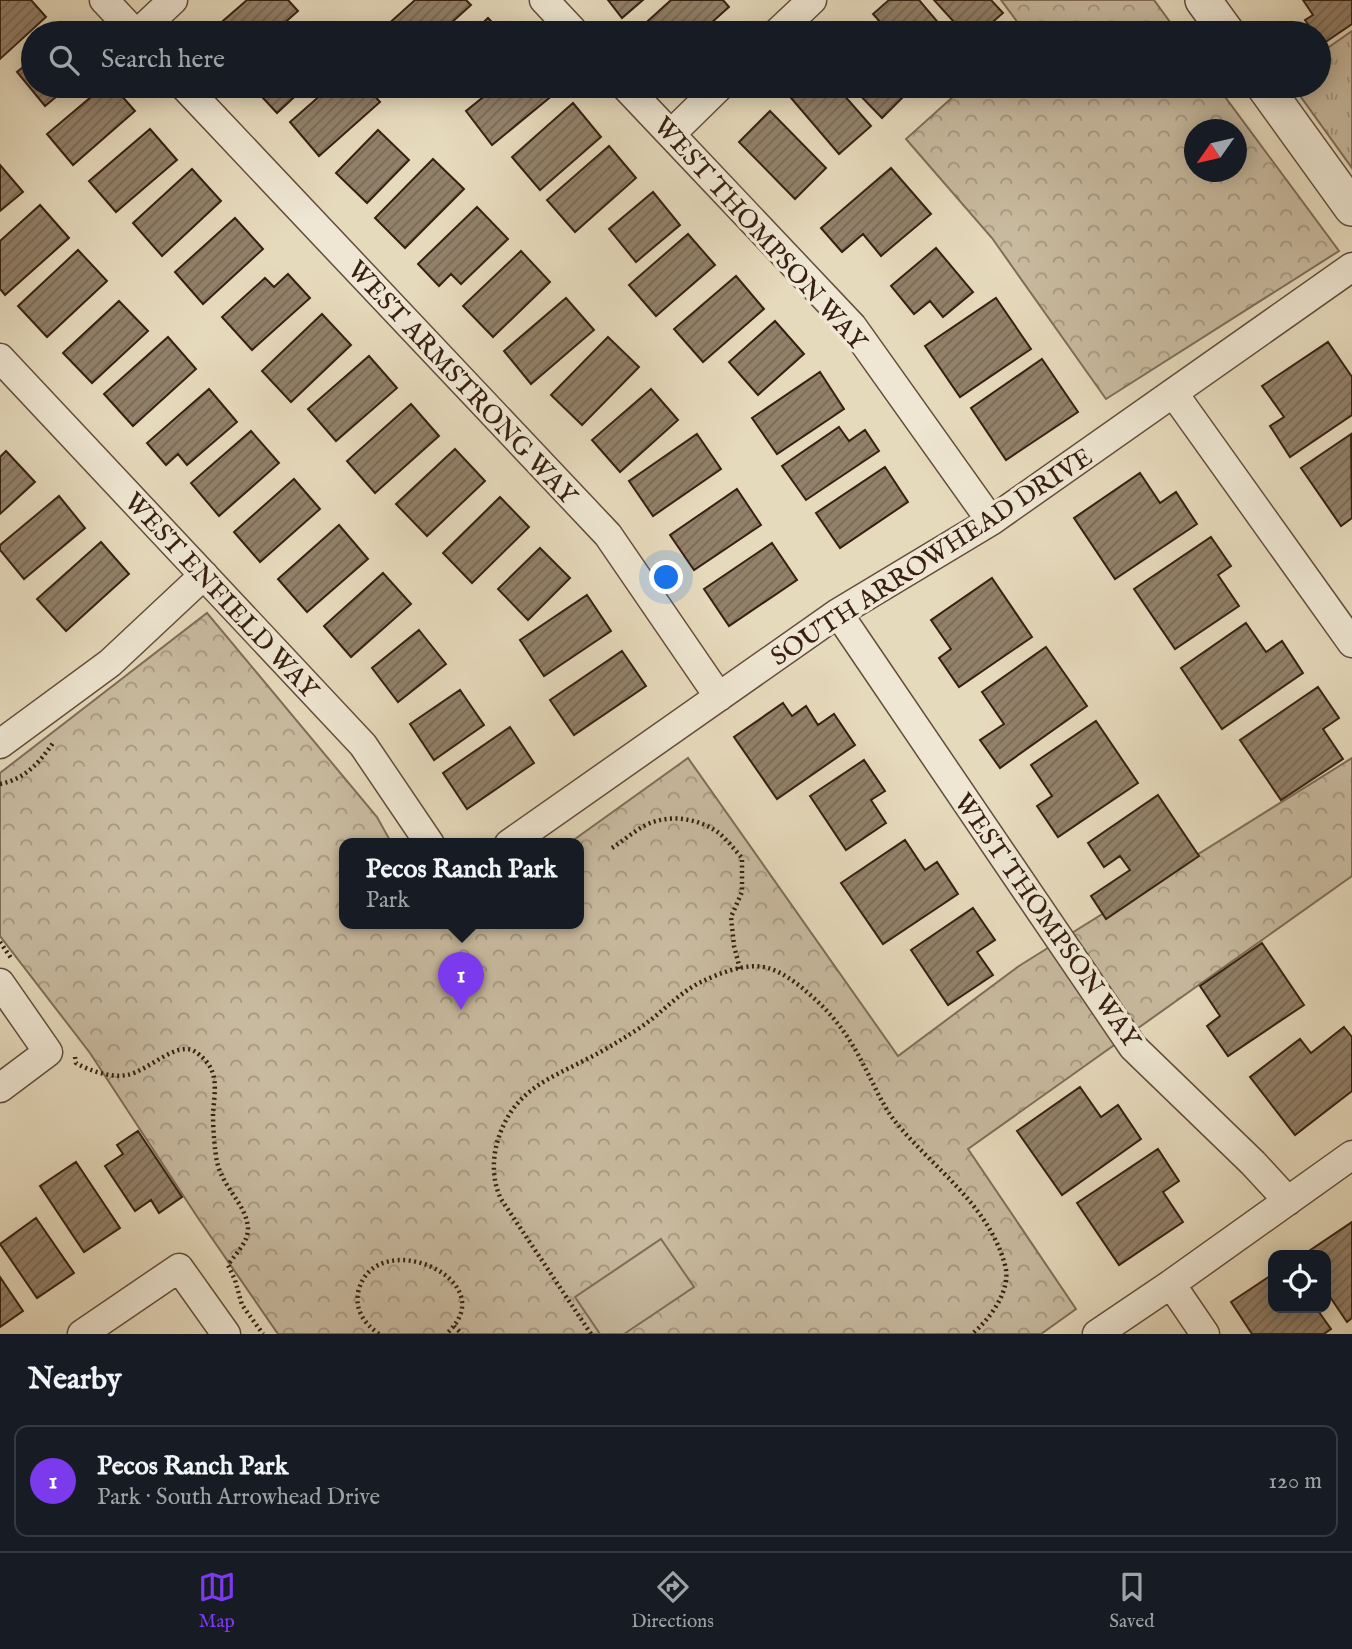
<!DOCTYPE html>
<meta charset="utf-8">
<style>
body{margin:0;font-family:"IM FELL English",serif;background:#20242c;color:#f1f3f6}
.controls{position:absolute;right:21px;bottom:21px;display:grid;overflow:hidden;border-radius:14px;box-shadow:0 4px 18px #0003}
.controls button{width:63px;height:63px;display:grid;place-items:center;padding:0;border:0;border-bottom:2px solid #363941;background:#171b24;color:#f1f3f6;font:35px sans-serif}
.compass{position:absolute;left:1184px;top:119px;width:63px;height:63px;border-radius:50%;background:#171b24;box-shadow:0 4px 18px #0003;rotate:236deg}
.you{position:absolute;left:667px;top:578px;width:24px;height:24px;margin:-18px;border:5px solid #fff;border-radius:50%;background:#1a73e8;box-shadow:0 0 0 10px #1a73e833}
.badge{display:grid;place-items:center;width:46px;height:46px;border-radius:50%;background:#7c3aed;color:#fff;font-size:23px;font-weight:700}
.pin{position:absolute;translate:-50% -58px;filter:drop-shadow(0 2px 4px #0008)}
.pin::after{content:'';position:absolute;top:37px;width:24px;height:21px;background:inherit;clip-path:polygon(0 0,100% 0,50% 100%)}
.popup{position:absolute;left:339px;top:838px;width:245px;height:91px;box-sizing:border-box;display:grid;place-content:center;border-radius:14px;background:#171b24;filter:drop-shadow(0 2px 5px #0005);font-size:23px;white-space:nowrap;color:#9ea1a6}
.popup b{font-size:26px;color:#f1f3f6}
.popup::after{content:'';position:absolute;left:50%;top:100%;margin-left:-14px;border:14px solid transparent;border-top-color:#171b24}
.list{margin:0;padding:0;list-style:none}
h2{display:flex;justify-content:space-between;align-items:center;height:91px;margin:0;padding:0 28px;font-size:30px}
h2 small{font-size:23px;font-weight:400;color:#9ea1a6}
.list li{display:grid;grid-template-columns:46px 1fr auto;gap:21px;align-items:center;box-sizing:border-box;height:112px;margin:0 14px 14px;padding:0 14px;border:2px solid #363941;border-radius:14px}
.list b{display:block;font-size:26px;white-space:nowrap}
.list p{margin:0;font-size:23px;white-space:nowrap;color:#9ea1a6}
.list em{font-size:23px;font-style:normal;color:#9ea1a6}
.icon{flex:none;width:38px;height:38px;fill:none;stroke:currentColor;stroke-width:2;stroke-linecap:round;stroke-linejoin:round}
.map{position:relative;flex:none;width:1352px;height:1334px;overflow:hidden}
.search{position:absolute;background:#171b24;box-shadow:0 4px 18px #0003;left:21px;right:21px;top:21px;height:77px;display:flex;align-items:center;gap:18px;box-sizing:border-box;padding:0 24px;border-radius:38px;color:#9ea1a6;font-size:26px}
.sheet{height:217px;background:#171b24}
nav{display:flex;justify-content:space-around;align-items:center;box-sizing:border-box;height:98px;border-top:2px solid #363941;background:#171b24;font-size:19px;color:#9ea1a6}
nav a{display:grid;justify-items:center;gap:4px}
nav .on{color:#7c3aed}
.map>svg:first-child{display:block}
.grass{fill:url(#grass-tufts);stroke:#806d58;stroke-width:2}
.park{fill:url(#park-crowns);stroke:#806d58;stroke-width:2;fill-rule:evenodd}
.garden{fill:#c8ba9f;stroke:#806d58;stroke-width:2}
.building{fill:url(#building-hatch);stroke:#372012;stroke-width:2}
.lines{fill:none;stroke-linecap:round;stroke-linejoin:round}
.minor-casing{stroke:#634e3c;stroke-width:31}
.tertiary-casing{stroke:#634e3c;stroke-width:38}
.path{stroke:#372012;stroke-width:4.5;stroke-dasharray:2 3.5;stroke-linecap:butt}
.minor{stroke:#efe7d3;stroke-width:28}
.tertiary{stroke:#efe7d3;stroke-width:35}
.labels{text-anchor:middle;stroke-width:7;stroke-linejoin:round;paint-order:stroke}
.street-label{font-size:26px;fill:#372012;stroke:#efe7d3}
</style>
<div class="map">
<svg width="1352" height="1334" viewBox="0 0 1352 1334">
<defs>
<pattern id="grass-tufts" width="24" height="20" patternUnits="userSpaceOnUse" patternTransform="scale(1.75)"><rect width="24" height="20" fill="#c8ba9f"/><path d="M3 7l-1-3M5 7V3M7 7l1-3M15 17l-1-3M17 17v-4M19 17l1-3" fill="none" stroke="#a39780"/></pattern>
<pattern id="park-crowns" width="20" height="18" patternUnits="userSpaceOnUse" patternTransform="scale(1.75)"><rect width="20" height="18" fill="#c8ba9f"/><path d="M2 6a3 3 0 1 1 6 0M12 15a3 3 0 1 1 6 0" fill="none" stroke="#a39780"/></pattern>
<pattern id="building-hatch" width="6" height="6" patternUnits="userSpaceOnUse" patternTransform="scale(1.75)"><rect width="6" height="6" fill="#92816a"/><path d="M-1 1l2-2M0 6l6-6M5 7l2-2" fill="none" stroke="#786956"/></pattern>
</defs>
<rect width="100%" height="100%" fill="#e6dabc"/>
<filter id="stains"><feTurbulence type="fractalNoise" baseFrequency=".00286" numOctaves="4"/><feColorMatrix values="0 0 0 0 .2 0 0 0 0 .09 0 0 0 0 .02 0 0 0 .5 -.17"/></filter>
<radialGradient id="worn" r=".72"><stop offset=".6" stop-color="#630" stop-opacity="0"/><stop offset="1" stop-color="#630" stop-opacity=".3"/></radialGradient>
<!-- grass -->
<path class="grass" d="M 1352,31 L 1352,168 L 1293,86 L 1319,86 L 1319,54 Z"/>
<!-- park -->
<path class="park" d="M 1001,0 L 1154,0 L 1178,33 L 1023,33 L 1024,31 Z
M 965,86 L 1217,86 L 1339,251 L 1106,399 L 992,238 L 906,139 ZM 1194,130 L 1236,130 L 1236,172 L 1194,172 Z
M 207,613 L 377,817 L 392,844 L 344,844 L 344,924 L 578,924 L 578,844 L 568,844 L 688,758 L 898,1056 L 1019,966 L 1352,758 L 1352,876 L 968,1149 L 1076,1309 L 1041,1334 L 278,1334 L 198,1218 L 90,1053 L 0,936 L 0,773 Z"/>
<!-- garden -->
<path class="garden" d="M 661,1239 L 694,1287 L 624,1334 L 600,1334 L 575,1297 Z"/>
<!-- building -->
<path class="building" d="M 0,0 L 31,0 L 46,17 L 0,59 Z
M 247,0 L 288,0 L 298,11 L 273,33 L 209,33 Z
M 415,0 L 466,0 L 471,5 L 440,33 L 391,33 L 385,27 Z
M 608,0 L 643,0 L 622,18 Z
M 671,0 L 723,0 L 729,7 L 700,33 L 643,33 L 639,29 Z
M 889,0 L 919,0 L 947,33 L 890,33 L 873,14 Z
M 934,0 L 991,0 L 1003,13 L 980,33 L 964,33 Z
M 1303,0 L 1352,0 L 1352,24 L 1321,45 L 1319,33 L 1314,33 L 1305,20 L 1313,15 Z
M 488,18 L 502,33 L 472,33 Z
M 33,59 L 33,86 L 69,86 L 45,106 L 17,72 Z
M 104,86 L 113,86 L 135,111 L 73,165 L 47,134 Z
M 252,86 L 306,86 L 277,113 Z
M 331,86 L 366,86 L 380,102 L 319,156 L 290,122 Z
M 497,86 L 548,86 L 554,94 L 492,145 L 466,111 Z
M 793,86 L 836,86 L 871,126 L 839,154 L 786,92 Z
M 851,86 L 910,86 L 912,88 L 882,118 Z
M 573,103 L 601,137 L 540,190 L 512,157 Z
M 770,111 L 826,168 L 795,199 L 739,142 Z
M 150,129 L 177,160 L 116,212 L 89,181 Z
M 378,130 L 409,160 L 367,203 L 336,173 Z
M 609,146 L 636,178 L 575,232 L 547,200 Z
M 433,159 L 464,189 L 405,248 L 375,218 Z
M 0,165 L 23,192 L 0,211 Z
M 891,168 L 931,214 L 881,256 L 863,234 L 842,252 L 821,228 Z
M 192,169 L 221,201 L 162,256 L 133,223 Z
M 653,192 L 680,225 L 636,262 L 609,229 Z
M 40,205 L 69,238 L 5,295 L 0,289 L 0,241 Z
M 477,207 L 508,239 L 461,284 L 451,274 L 439,286 L 418,264 Z
M 235,218 L 263,249 L 203,304 L 175,272 Z
M 688,234 L 715,265 L 656,316 L 629,285 Z
M 936,248 L 973,292 L 943,317 L 930,301 L 914,314 L 891,286 Z
M 78,250 L 107,281 L 47,337 L 18,306 Z
M 521,251 L 550,282 L 493,337 L 463,306 Z
M 288,274 L 310,298 L 252,350 L 222,317 L 265,278 L 274,287 Z
M 736,276 L 764,309 L 703,362 L 674,329 Z
M 566,298 L 594,330 L 531,384 L 504,351 Z
M 996,298 L 1031,349 L 960,397 L 925,346 Z
M 119,301 L 148,331 L 92,383 L 63,353 Z
M 322,314 L 351,345 L 291,402 L 262,371 Z
M 775,321 L 804,354 L 758,395 L 729,362 Z
M 168,337 L 196,369 L 133,426 L 104,394 Z
M 608,337 L 639,367 L 582,425 L 551,395 Z
M 1328,342 L 1352,377 L 1352,415 L 1290,457 L 1270,426 L 1284,417 L 1262,386 Z
M 369,356 L 397,388 L 336,441 L 308,409 Z
M 1042,359 L 1078,412 L 1006,460 L 971,408 Z
M 820,372 L 844,409 L 777,454 L 752,418 Z
M 209,389 L 237,422 L 187,465 L 178,454 L 166,465 L 147,443 Z
M 651,389 L 678,420 L 620,472 L 592,440 Z
M 411,404 L 439,436 L 375,493 L 347,461 Z
M 839,427 L 849,441 L 865,430 L 879,451 L 806,500 L 782,466 Z
M 251,431 L 279,463 L 219,516 L 191,483 Z
M 697,434 L 721,469 L 653,516 L 629,481 Z
M 1351,434 L 1352,518 L 1341,526 L 1301,468 Z
M 455,449 L 485,481 L 427,536 L 396,504 Z
M 6,451 L 35,482 L 0,514 L 0,457 Z
M 885,467 L 908,502 L 840,548 L 816,513 Z
M 1140,473 L 1160,503 L 1176,492 L 1197,524 L 1115,579 L 1074,518 Z
M 294,479 L 320,509 L 260,562 L 234,532 Z
M 737,489 L 761,525 L 694,570 L 670,535 Z
M 59,496 L 85,528 L 24,579 L 0,550 L 0,545 Z
M 500,497 L 529,527 L 472,583 L 443,553 Z
M 339,525 L 368,559 L 307,612 L 278,579 Z
M 1211,537 L 1231,566 L 1218,575 L 1239,606 L 1175,649 L 1134,589 Z
M 101,542 L 129,574 L 66,631 L 37,599 Z
M 772,543 L 797,580 L 729,626 L 704,589 Z
M 540,548 L 570,578 L 528,620 L 498,589 Z
M 383,573 L 411,604 L 351,657 L 324,626 Z
M 992,578 L 1032,637 L 959,687 L 939,658 L 951,649 L 931,620 Z
M 587,595 L 611,631 L 544,676 L 520,640 Z
M 1246,623 L 1266,652 L 1282,641 L 1303,673 L 1222,729 L 1181,668 Z
M 419,630 L 446,664 L 398,702 L 372,668 Z
M 1046,647 L 1087,706 L 1000,768 L 980,740 L 1004,724 L 982,692 Z
M 622,651 L 646,686 L 574,735 L 550,700 Z
M 1318,687 L 1339,718 L 1323,729 L 1343,759 L 1281,800 L 1240,740 Z
M 460,690 L 484,725 L 434,760 L 410,724 Z
M 783,703 L 792,716 L 806,706 L 818,725 L 834,714 L 855,745 L 777,799 L 734,737 Z
M 1096,721 L 1138,783 L 1058,837 L 1037,806 L 1052,796 L 1031,765 Z
M 510,727 L 534,763 L 467,809 L 443,773 Z
M 864,760 L 885,791 L 871,800 L 886,823 L 846,850 L 810,796 Z
M 1158,795 L 1199,856 L 1106,919 L 1091,896 L 1130,870 L 1120,856 L 1104,867 L 1088,843 Z
M 905,840 L 925,870 L 937,862 L 958,894 L 883,944 L 841,883 Z
M 973,908 L 995,940 L 977,952 L 993,975 L 948,1005 L 911,950 Z
M 1262,943 L 1304,1005 L 1228,1056 L 1207,1026 L 1220,1016 L 1200,986 Z
M 1344,1027 L 1352,1037 L 1352,1091 L 1295,1135 L 1250,1077 L 1300,1039 L 1311,1053 Z
M 1080,1087 L 1101,1117 L 1118,1105 L 1141,1139 L 1062,1195 L 1017,1131 Z
M 138,1131 L 182,1197 L 159,1213 L 151,1200 L 135,1211 L 105,1166 L 123,1154 L 117,1145 Z
M 1158,1149 L 1179,1181 L 1163,1192 L 1183,1222 L 1119,1265 L 1077,1203 Z
M 76,1162 L 120,1228 L 84,1252 L 40,1186 Z
M 36,1218 L 74,1273 L 37,1298 L 0,1244 Z
M 1352,1222 L 1352,1318 L 1347,1322 L 1326,1291 L 1326,1255 L 1303,1255 Z
M 1273,1274 L 1273,1308 L 1316,1308 L 1331,1329 L 1324,1334 L 1252,1334 L 1231,1302 Z
M 0,1277 L 23,1311 L 0,1327 Z"/>
<g class="lines">
<defs>
<path id="minor" d="M 104,0 L 135,33
M 544,0 L 575,33
M 138,33 L 173,0
M 777,33 L 812,0
M 184,86 L 608,535 L 719,697
M 625,86 L 852,326 L 991,521
M 671,134 L 720,86
M 0,358 L 363,745 L 430,844
M 1174,394 L 1352,643
M 838,613 L 1133,1047 L 1253,1163 L 1288,1201
M 0,744 L 110,663 L 204,575
M 509,844 L 838,613 L 991,521 L 1352,267
M 0,983 L 48,1052 L 0,1088
M 1171,1284 L 1205,1334
M 82,1334 L 179,1268 L 226,1334
M 1097,1334 L 1171,1284 L 1352,1155"/>
<path id="tertiary" d="M 1203,0 L 1227,33
M 1264,86 L 1352,208"/>
</defs>
<!-- minor casing -->
<use href="#minor" class="minor-casing"/>
<!-- tertiary casing -->
<use href="#tertiary" class="tertiary-casing"/>
<!-- path -->
<path class="path" d="M 0,784 C 25,779 39,763 53,743
M 612,848 C 623,841 633,832 644,826 C 668,813 698,818 719,833 C 727,840 735,850 742,858 L 742,892 L 731,917 L 734,946 L 740,969
M 0,942 L 11,958
M 75,1057 L 76,1063 C 90,1071 111,1078 127,1075 C 148,1071 176,1041 194,1051 C 201,1055 209,1063 212,1071 C 217,1083 214,1100 213,1113 C 213,1127 214,1142 216,1156 C 220,1187 246,1202 248,1228 C 248,1243 236,1253 228,1265 L 235,1280 L 242,1305 L 263,1334
M 454,1326 L 462,1334
M 379,1334 C 365,1324 355,1311 358,1293 C 373,1222 508,1280 446,1334
M 591,1334 L 501,1199 C 487,1170 495,1134 513,1109 C 532,1083 561,1073 587,1059 C 605,1050 621,1040 638,1029 C 660,1015 677,994 701,982 C 720,973 747,962 768,968 C 782,972 797,983 808,993 C 832,1013 849,1036 863,1064 C 873,1082 881,1103 894,1120 C 932,1168 988,1203 1005,1265 C 1012,1290 990,1319 972,1334"/>
<!-- minor -->
<use href="#minor" class="minor"/>
<!-- tertiary -->
<use href="#tertiary" class="tertiary"/>
</g>
<g class="labels">
<!-- street labels -->
<g class="street-label">
<text transform="translate(761 233) rotate(48)" y="9">WEST THOMPSON WAY</text>
<text transform="translate(463 382) rotate(47)" y="9">WEST ARMSTRONG WAY</text>
<text transform="translate(931 556) rotate(-33)" y="9">SOUTH ARROWHEAD DRIVE</text>
<text transform="translate(222 595) rotate(47)" y="9">WEST ENFIELD WAY</text>
<text transform="translate(1048 920) rotate(55)" y="9">WEST THOMPSON WAY</text>
</g>
</g>
<rect width="100%" height="100%" filter="url(#stains)"/>
<rect width="100%" height="100%" fill="url(#worn)"/>
</svg>
<div class="controls">
<button><svg class="icon" aria-label="locate" viewBox="0 0 24 24"><circle cx="12" cy="12" r="6"/><path d="M12 2v4M12 18v4M2 12h4M18 12h4"/></svg></button>
</div>
<svg class="compass" viewBox="-18 -18 36 36"><path d="M0-13l5 13h-10z" fill="#e53935"/><path d="M0 13l5-13h-10z" fill="#9ea1a6"/></svg>
<div class="you"></div>
<div class="pin badge" style="left:461px;top:1010px">1</div>
<div class="popup"><b>Pecos Ranch Park</b>Park</div>
<div class="search"><svg class="icon" aria-label="search" viewBox="0 0 24 24"><circle cx="10" cy="10" r="6"/><path d="M15 15l6 6"/></svg>Search here</div>
</div>
<section class="sheet">
<h2>Nearby<small></small></h2>
<ul class="list">
<li><span class="badge">1</span><div><b>Pecos Ranch Park</b><p>Park · South Arrowhead Drive</p></div><em>120 m</em></li>
</ul>
</section>
<nav>
<a class="on"><svg class="icon" aria-label="map" viewBox="0 0 24 24"><path d="M3 6l6-2 6 2 6-2v14l-6 2-6-2-6 2zM9 4v14M15 6v14"/></svg>Map</a>
<a><svg class="icon" aria-label="directions" viewBox="0 0 24 24"><path d="M12 3l9 9-9 9-9-9zM9 14v-3h6M13 9l2 2-2 2"/></svg>Directions</a>
<a><svg class="icon" aria-label="saved" viewBox="0 0 24 24"><path d="M7 4h10v16l-5-4-5 4z"/></svg>Saved</a>
</nav>
